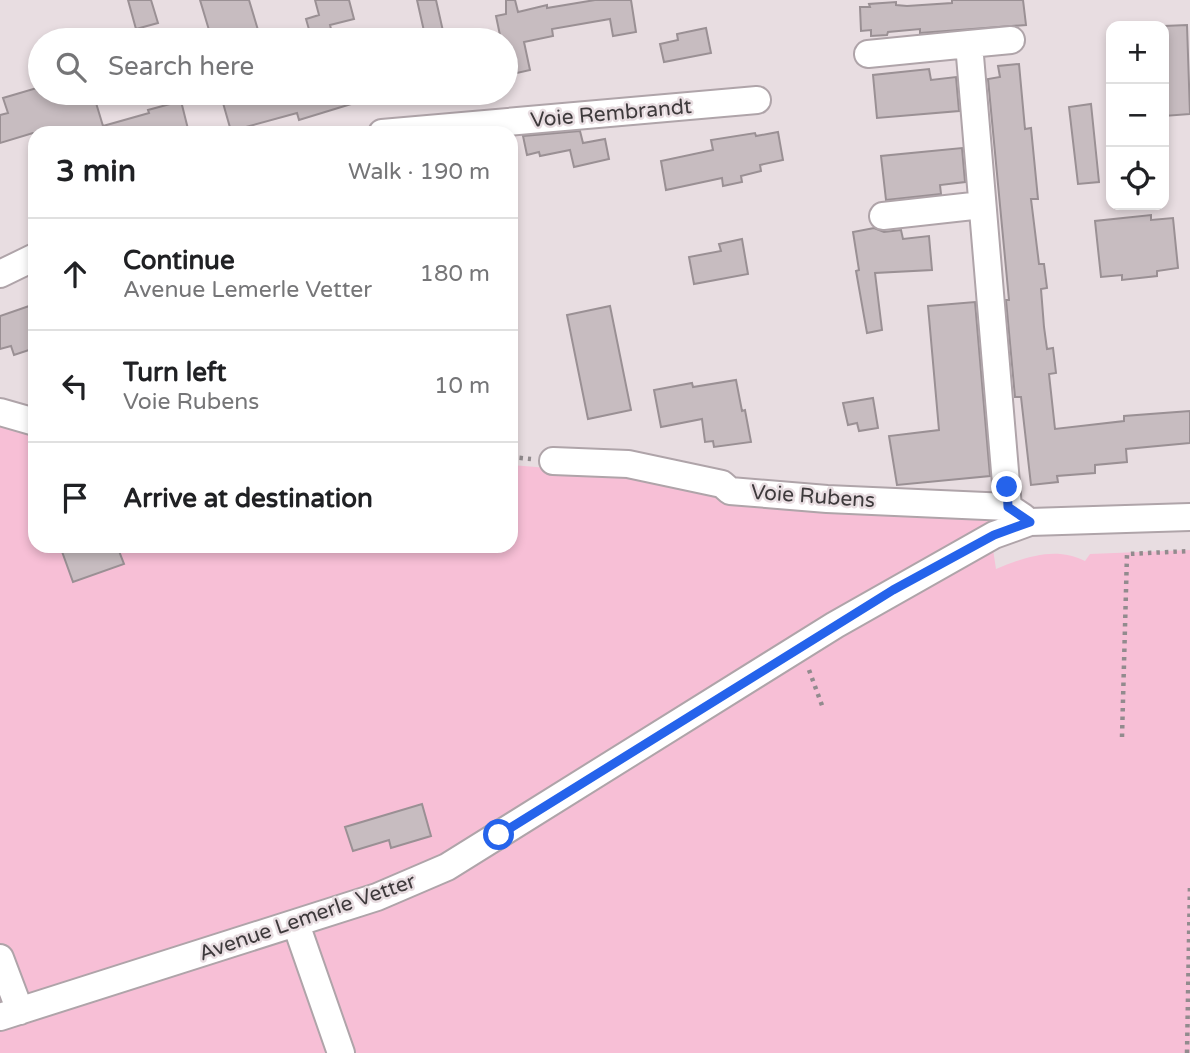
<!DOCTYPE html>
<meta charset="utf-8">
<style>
body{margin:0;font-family:"Varela Round",sans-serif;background:#f6f6f6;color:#202124}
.controls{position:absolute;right:21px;top:21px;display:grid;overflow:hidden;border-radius:14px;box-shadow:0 4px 10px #0003}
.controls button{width:63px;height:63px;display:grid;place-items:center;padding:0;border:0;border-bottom:2px solid #e0e0e0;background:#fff;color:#202124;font:35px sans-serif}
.stop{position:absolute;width:21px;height:21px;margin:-16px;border:5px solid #2563eb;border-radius:50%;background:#fff}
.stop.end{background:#2563eb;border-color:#fff;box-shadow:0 2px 7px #0008}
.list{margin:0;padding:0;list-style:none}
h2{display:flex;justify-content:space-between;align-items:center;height:91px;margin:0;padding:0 28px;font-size:30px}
h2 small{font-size:23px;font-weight:400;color:#757577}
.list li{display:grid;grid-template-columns:46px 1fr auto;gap:21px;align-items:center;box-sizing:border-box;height:112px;padding:0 28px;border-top:2px solid #e0e0e0}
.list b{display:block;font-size:26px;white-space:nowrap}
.list p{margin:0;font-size:23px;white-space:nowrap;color:#757577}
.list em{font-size:23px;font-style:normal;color:#757577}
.icon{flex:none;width:38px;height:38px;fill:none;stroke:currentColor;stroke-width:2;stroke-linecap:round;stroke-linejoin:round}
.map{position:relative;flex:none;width:1190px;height:1053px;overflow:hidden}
.search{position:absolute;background:#fff;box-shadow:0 4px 10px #0003;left:28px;top:28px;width:490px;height:77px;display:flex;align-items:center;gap:18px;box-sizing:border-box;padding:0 24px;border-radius:38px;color:#757577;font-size:26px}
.panel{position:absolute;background:#fff;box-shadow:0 4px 10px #0003;left:28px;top:126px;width:490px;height:427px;border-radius:21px}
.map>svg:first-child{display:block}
.green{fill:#f7bfd6}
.building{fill:#c7bcc0;stroke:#9a9094;stroke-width:2}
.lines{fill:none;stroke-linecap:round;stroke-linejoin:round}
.minor-casing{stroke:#afa4a9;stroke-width:30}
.path{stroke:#928b8e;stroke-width:4.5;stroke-dasharray:3.5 5;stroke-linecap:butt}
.minor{stroke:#fff;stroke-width:26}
.route{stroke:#2563eb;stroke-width:9}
.labels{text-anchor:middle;stroke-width:5;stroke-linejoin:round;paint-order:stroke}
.street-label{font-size:21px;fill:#3e3a3c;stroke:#e8dde1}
</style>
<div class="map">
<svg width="1190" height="1053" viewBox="0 0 1190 1053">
<rect width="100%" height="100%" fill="#e8dde1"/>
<!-- green -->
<path class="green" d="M 0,424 L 35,434 L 35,546 L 511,546 L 511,465 L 649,476 L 717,494 L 720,502 L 987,510 L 996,569 C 1025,557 1056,546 1085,561 L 1090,554 L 1190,550 L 1190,1053 L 0,1053 Z"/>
<!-- building -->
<path class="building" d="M 128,0 L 151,0 L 158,23 L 136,29 Z
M 200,0 L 249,0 L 261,40 L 212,40 Z
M 315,0 L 349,0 L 354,19 L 330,25 L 333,37 L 312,40 L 306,19 L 319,15 Z
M 417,0 L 436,0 L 445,40 L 426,40 Z
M 506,0 L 515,0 L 518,12 L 547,5 L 547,8 L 595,0 L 631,0 L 636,32 L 613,36 L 610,19 L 552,29 L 553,36 L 524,42 L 530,70 L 508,75 L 506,40 L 501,40 L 496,16 L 506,14 Z
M 952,0 L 1023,0 L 1026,25 L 920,33 L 920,29 L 888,32 L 887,35 L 871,36 L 871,30 L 861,31 L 860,7 L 870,7 L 869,4 L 896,2 L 896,5 L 907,6 L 952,3 Z
M 1187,25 L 1190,114 L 1164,116 L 1164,26 Z
M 706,28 L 711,53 L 664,62 L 660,44 L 678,40 L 677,34 Z
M 1019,64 L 1025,129 L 1031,128 L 1038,199 L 1031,199 L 1039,264 L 1044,264 L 1047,288 L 1041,289 L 1044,327 L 1047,349 L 1053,348 L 1056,373 L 1049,374 L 1055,429 L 1124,421 L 1124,416 L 1190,411 L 1190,443 L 1126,449 L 1127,462 L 1095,465 L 1095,473 L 1057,476 L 1058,482 L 1031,485 L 1021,397 L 1015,397 L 1006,300 L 1009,300 L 988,79 L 1000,77 L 998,66 Z
M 929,69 L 931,80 L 956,77 L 959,111 L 877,118 L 873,75 Z
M 40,87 L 40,93 L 93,93 L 103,126 L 149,113 L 148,110 L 181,101 L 189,133 L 33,133 L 0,143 L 0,115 L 8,113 L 3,98 Z
M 233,93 L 245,93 L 248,102 L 275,95 L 276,100 L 297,93 L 373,93 L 374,97 L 299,120 L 297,113 L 231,131 L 221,96 Z
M 1091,104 L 1099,182 L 1078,184 L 1069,107 Z
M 580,131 L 583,143 L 605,139 L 609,159 L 574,167 L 570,150 L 540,156 L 539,152 L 527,155 L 523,136 Z
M 778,132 L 783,160 L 760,165 L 761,171 L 741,176 L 742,182 L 723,186 L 722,178 L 666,190 L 661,161 L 713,150 L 711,140 L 755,133 L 756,136 Z
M 962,148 L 965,182 L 940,185 L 941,194 L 886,200 L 881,156 Z
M 1151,215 L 1151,220 L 1173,218 L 1178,268 L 1157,271 L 1157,276 L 1122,280 L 1122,275 L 1101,277 L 1095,221 Z
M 874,228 L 884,232 L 901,230 L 903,239 L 929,236 L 932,270 L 875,273 L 882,330 L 867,333 L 856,271 L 859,270 L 853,232 Z
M 742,239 L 748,274 L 694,284 L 689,257 L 721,251 L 719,244 Z
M 975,302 L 990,476 L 897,485 L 889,436 L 939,430 L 928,306 Z
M 35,304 L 35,348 L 14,355 L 11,346 L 0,349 L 0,316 Z
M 610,306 L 631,410 L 588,419 L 567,315 Z
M 736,380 L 742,411 L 745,410 L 751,442 L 714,447 L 713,441 L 705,442 L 702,419 L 661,427 L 654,390 L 692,383 L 693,387 Z
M 873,398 L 878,428 L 859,431 L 857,423 L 848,425 L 843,403 Z
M 60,546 L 117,546 L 124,564 L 73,582 Z
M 422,804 L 431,836 L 391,848 L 389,840 L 353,851 L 345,827 Z"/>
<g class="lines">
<defs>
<path id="minor" d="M 969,44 L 1011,40
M 868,54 L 969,44 L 1008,507
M 382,133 L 757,100
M 883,216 L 982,205
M 0,274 L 35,257
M 0,412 L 35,422
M 553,461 L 628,464 L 722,484 L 730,491 L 827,499 L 1008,507 L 1023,517
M 296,924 L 341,1053
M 0,958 L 20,1011
M 0,1017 L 377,897 L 447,867 L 835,625 L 994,535 L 1030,522 L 1190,517"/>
</defs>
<!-- minor casing -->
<use href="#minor" class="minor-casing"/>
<!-- path -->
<path class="path" d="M 511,457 L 531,459
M 809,670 L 823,708
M 1122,737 L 1127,554 L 1190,551
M 1187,1053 L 1190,883"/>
<!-- minor -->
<use href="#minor" class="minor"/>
</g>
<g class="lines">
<!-- route -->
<path class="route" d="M 499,835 L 893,590 L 994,535 L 1030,522 L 1008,507 L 1007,487"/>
</g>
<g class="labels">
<!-- street labels -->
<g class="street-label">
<text transform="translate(611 113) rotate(-5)" y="7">Voie Rembrandt</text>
<text transform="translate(813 496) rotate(4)" y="7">Voie Rubens</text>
<text transform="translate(307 917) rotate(-19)" y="7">Avenue Lemerle Vetter</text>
</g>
</g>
</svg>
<div class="controls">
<button>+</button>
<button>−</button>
<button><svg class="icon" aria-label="locate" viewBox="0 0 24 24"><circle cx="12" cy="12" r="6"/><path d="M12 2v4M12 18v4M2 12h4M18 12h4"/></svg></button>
</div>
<div class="stop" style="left:499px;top:835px"></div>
<div class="stop end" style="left:1007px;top:487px"></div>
<div class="search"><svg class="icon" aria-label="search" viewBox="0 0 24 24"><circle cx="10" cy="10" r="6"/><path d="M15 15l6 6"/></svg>Search here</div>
<section class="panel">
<h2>3 min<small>Walk · 190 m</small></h2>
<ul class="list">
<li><svg class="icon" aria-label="ahead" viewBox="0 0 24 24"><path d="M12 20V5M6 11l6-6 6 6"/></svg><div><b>Continue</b><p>Avenue Lemerle Vetter</p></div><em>180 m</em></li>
<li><svg class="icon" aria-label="left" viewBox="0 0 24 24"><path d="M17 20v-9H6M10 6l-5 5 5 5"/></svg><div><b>Turn left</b><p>Voie Rubens</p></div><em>10 m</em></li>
<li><svg class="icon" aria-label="arrive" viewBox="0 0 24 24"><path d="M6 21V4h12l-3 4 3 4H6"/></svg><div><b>Arrive at destination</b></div></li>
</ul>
</section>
</div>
